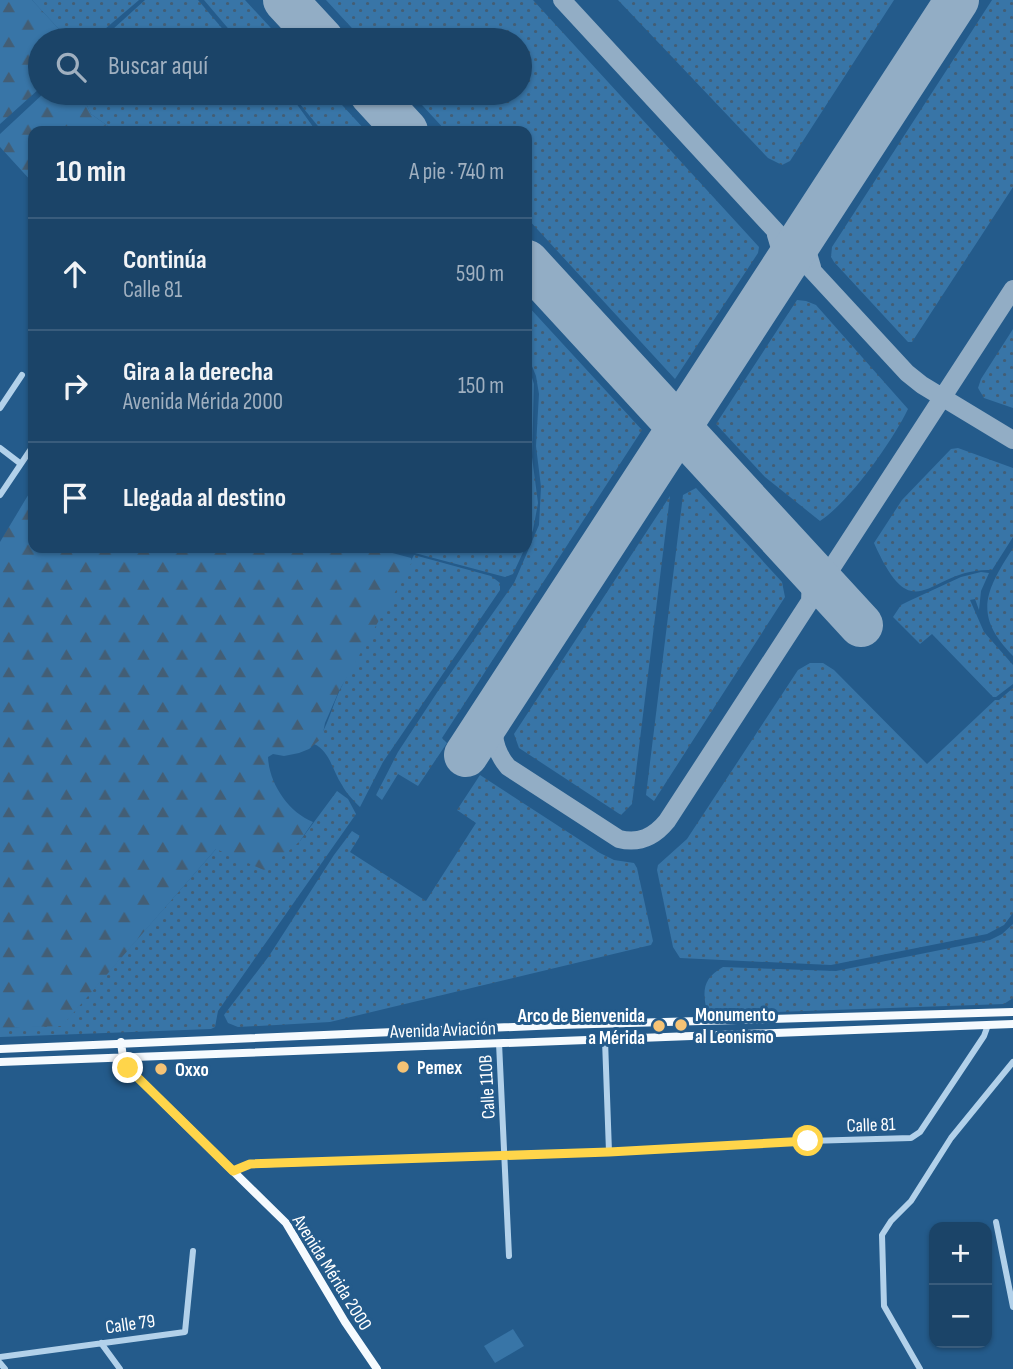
<!DOCTYPE html>
<html lang="es">
<meta charset="utf-8">
<style>
body{margin:0;font-family:"Sofia Sans Condensed",sans-serif;background:#284e71;color:#f1f3f6}
.controls{position:absolute;right:21px;bottom:21px;display:grid;overflow:hidden;border-radius:14px;box-shadow:0 2px 5px #0004}
.controls button{width:63px;height:63px;display:grid;place-items:center;padding:0;border:0;border-bottom:2px solid #395c7c;background:#1b4468;color:#f1f3f6;font:35px sans-serif}
.stop{position:absolute;width:21px;height:21px;margin:-16px;border:5px solid #ffd54a;border-radius:50%;background:#fff}
.stop.end{background:#ffd54a;border-color:#fff;box-shadow:0 2px 7px #0008}
.list{margin:0;padding:0;list-style:none}
h2{display:flex;justify-content:space-between;align-items:center;height:91px;margin:0;padding:0 28px;font-size:30px}
h2 small{font-size:23px;font-weight:400;color:#a0b0c0}
.list li{display:grid;grid-template-columns:46px 1fr auto;gap:21px;align-items:center;box-sizing:border-box;height:112px;padding:0 28px;border-top:2px solid #395c7c}
.list b{display:block;font-size:26px;white-space:nowrap}
.list p{margin:0;font-size:23px;white-space:nowrap;color:#a0b0c0}
.list em{font-size:23px;font-style:normal;color:#a0b0c0}
.icon{flex:none;width:38px;height:38px;fill:none;stroke:currentColor;stroke-width:2;stroke-linecap:round;stroke-linejoin:round}
.map{position:relative;flex:none;width:1013px;height:1369px;overflow:hidden}
.search{position:absolute;background:#1b4468;box-shadow:0 2px 5px #0004;left:28px;top:28px;width:504px;height:77px;display:flex;align-items:center;gap:18px;box-sizing:border-box;padding:0 24px;border-radius:38px;color:#a0b0c0;font-size:26px}
.panel{position:absolute;background:#1b4468;box-shadow:0 2px 5px #0004;left:28px;top:126px;width:504px;height:427px;border-radius:14px}
.map>svg:first-child{display:block}
.green{fill:url(#green-dots)}
.forest{fill:url(#forest-firs)}
.pitch{fill:#3875a7}
.lines{fill:none;stroke-linecap:round;stroke-linejoin:round}
.taxiway{stroke:#92adc5;stroke-width:18}
.runway{stroke:#92adc5;stroke-width:44}
.minor{stroke:#b2d1ea;stroke-width:6}
.major{stroke:#f5fafe;stroke-width:8}
.route{stroke:#ffd54a;stroke-width:9}
.poi-dot{fill:#f5c375;stroke:#245b8b;stroke-width:2.5}
.labels{text-anchor:middle;stroke-width:6;stroke-linejoin:round;paint-order:stroke}
.poi-label{font-size:19px;font-weight:bold;fill:#fff;stroke:#245b8b;text-anchor:start}
.street-label{font-size:19px;fill:#fff;stroke:#245b8b}
</style>
<div class="map">
<svg width="1013" height="1369" viewBox="0 0 1013 1369">
<defs>
<pattern id="green-dots" width="8" height="8" patternUnits="userSpaceOnUse" patternTransform="scale(1.75)"><rect width="8" height="8" fill="#3875a7"/><path d="M2 2h.1M6 6h.1" fill="none" stroke="#435e75" stroke-width="1.8" stroke-linecap="round"/></pattern>
<pattern id="forest-firs" width="22" height="20" patternUnits="userSpaceOnUse" patternTransform="scale(1.75)"><rect width="22" height="20" fill="#3875a7"/><path d="M5 1l3.5 6h-7zM16 11l3.5 6h-7z" fill="#435e75"/></pattern>
</defs>
<rect width="100%" height="100%" fill="#245b8b"/>
<!-- green -->
<path class="green" d="M 32,0 L 139,0 L 92,40 L 69,40 Z
M 145,0 L 198,0 L 232,40 L 101,40 Z
M 204,0 L 245,0 L 282,40 L 238,40 Z
M 326,0 L 533,0 L 759,247 L 758,253 L 675,379 L 527,218 L 527,131 L 446,131 L 411,93 L 520,93 L 520,40 L 363,40 Z
M 618,0 L 894,0 L 790,161 L 782,165 L 768,158 Z
M 992,0 L 1013,0 L 1013,187 L 912,342 L 908,342 L 834,262 L 831,257 L 832,247 Z
M 81,93 L 286,93 L 296,103 L 316,131 L 115,131 L 91,114 Z
M 291,93 L 331,93 L 366,131 L 322,131 Z
M 797,300 L 806,301 L 816,305 L 908,409 C 892,442 850,501 820,521 L 765,477 L 716,424 Z
M 527,305 L 642,430 L 442,738 L 447,743 L 418,786 L 398,774 L 382,800 L 376,795 L 398,752 L 438,691 L 514,583 L 539,525 L 541,487 L 536,446 L 539,394 L 536,376 L 527,354 Z
M 1013,329 L 1013,408 L 984,398 L 978,388 L 981,379 Z
M 527,362 L 534,384 L 532,457 L 538,503 L 533,530 L 527,544 Z
M 958,448 L 1013,468 L 1013,537 L 992,570 C 928,567 915,635 874,543 L 902,500 L 951,449 Z
M 696,488 L 782,582 L 785,597 L 654,801 L 646,795 L 683,495 Z
M 670,496 L 632,804 L 621,815 L 519,748 L 514,734 Z
M 396,548 L 525,548 L 513,574 L 505,577 Z
M 1013,548 L 1013,656 C 973,615 985,592 1013,548 Z
M 414,555 L 491,576 L 500,583 L 500,590 L 383,762 L 360,807 C 354,801 346,793 342,785 C 333,772 330,751 314,744 C 325,735 332,707 339,692 C 361,645 391,600 414,555 Z
M 981,572 L 989,573 L 981,591 L 979,610 L 975,599 L 970,600 L 984,632 L 1013,665 L 1013,684 L 996,697 L 993,697 L 932,634 L 920,644 L 893,617 L 901,605 L 909,601 L 961,577 Z
M 810,663 L 823,663 L 834,670 L 927,764 L 995,700 L 999,700 L 1013,688 L 1013,913 L 1004,925 L 987,934 L 831,965 L 680,958 L 673,947 L 657,870 L 658,865 L 687,839 L 798,670 Z
M 480,775 L 600,853 L 614,860 L 634,863 L 637,868 L 653,941 L 651,945 L 330,1022 L 238,1027 L 228,1023 L 224,1015 L 269,956 L 334,855 L 352,831 L 360,836 L 350,852 L 426,901 L 476,823 L 457,810 Z
M 337,791 L 348,799 L 356,814 L 218,1011 L 215,1027 L 211,1029 L 0,1037 L 0,1028 L 62,1025 L 216,849 L 300,841 Z
M 1013,924 L 1013,998 L 1004,1004 L 716,1014 L 709,1014 L 707,1011 C 702,991 703,978 723,967 L 836,971 L 990,940 L 1002,934 Z"/>
<!-- forest -->
<path class="forest" d="M 0,0 L 32,0 L 69,40 L 40,40 L 40,88 L 0,124 Z
M 44,93 L 81,93 L 91,114 L 115,131 L 33,131 L 33,183 L 0,147 L 0,134 Z
M 33,487 L 33,548 L 374,548 L 411,558 L 412,562 L 339,691 L 325,723 L 322,738 L 309,749 L 299,753 L 284,756 L 273,754 L 268,757 C 269,783 288,812 313,822 L 300,841 L 266,871 L 216,849 L 62,1026 L 0,1028 L 0,542 Z"/>
<!-- pitch -->
<path class="pitch" d="M 513,1329 L 524,1346 L 495,1363 L 484,1346 Z"/>
<g class="lines">
<!-- taxiway -->
<path class="taxiway" d="M 562,0 L 907,373 L 922,385 L 1013,440
M 811,224 L 806,247 L 812,267
M 776,235 L 782,255 L 778,276
M 800,559 L 811,581 L 810,601
M 500,703 C 491,726 491,747 508,767 L 619,839 C 639,844 654,837 667,821 L 1013,289"/>
<!-- runway -->
<path class="runway" d="M 285,0 L 322,40
M 371,93 L 406,131
M 527,262 L 861,625
M 466,755 L 957,0"/>
<!-- minor -->
<path class="minor" d="M 0,408 L 22,375
M 0,448 L 21,464
M 0,495 L 33,446
M 605,1040 L 609,1152
M 499,1043 L 509,1256
M 233,1171 L 250,1165 L 609,1152 L 808,1141 L 911,1138 L 920,1132 L 984,1036 L 988,1025
M 996,1222 L 1013,1307
M 101,1343 L 120,1369
M 0,1357 L 185,1332 L 193,1251
M 0,1363 L 5,1369
M 920,1369 L 884,1306 L 882,1235 L 891,1221 L 911,1201 L 951,1138 L 1013,1062"/>
<!-- major -->
<path class="major" d="M 121,1042 L 123,1058 L 128,1068 L 286,1223 L 345,1322 L 377,1369
M 0,1049 L 559,1025 L 1013,1012
M 0,1062 L 1013,1024"/>
</g>
<g class="lines">
<!-- route -->
<path class="route" d="M 128,1068 L 233,1171 L 250,1164 L 609,1152 L 808,1141"/>
</g>
<!-- markers -->
<g class="poi-dot">
<circle cx="681" cy="1025" r="7"/>
<circle cx="659" cy="1026" r="7"/>
<circle cx="403" cy="1067" r="7"/>
<circle cx="161" cy="1069" r="7"/>
</g>
<g class="labels">
<!-- poi labels -->
<g class="poi-label">
<text x="695" y="1021">Monumento<tspan x="695" dy="22">al Leonismo</tspan></text>
<text x="645" y="1022" text-anchor="end">Arco de Bienvenida<tspan x="645" dy="22">a Mérida</tspan></text>
<text x="417" y="1074">Pemex</text>
<text x="175" y="1076">Oxxo</text>
</g>
<!-- street labels -->
<g class="street-label">
<text transform="translate(443 1029) rotate(-2)" y="7">Avenida Aviación</text>
<text transform="translate(486 1087) rotate(-93)" y="7">Calle 110B</text>
<text transform="translate(871 1124) rotate(-2)" y="7">Calle 81</text>
<text transform="translate(333 1272) rotate(58)" y="7">Avenida Mérida 2000</text>
<text transform="translate(130 1323) rotate(-8)" y="7">Calle 79</text>
</g>
</g>
</svg>
<div class="controls">
<button>+</button>
<button>−</button>
</div>
<div class="stop" style="left:808px;top:1141px"></div>
<div class="stop end" style="left:128px;top:1068px"></div>
<div class="search"><svg class="icon" aria-label="search" viewBox="0 0 24 24"><circle cx="10" cy="10" r="6"/><path d="M15 15l6 6"/></svg>Buscar aquí</div>
<section class="panel">
<h2>10 min<small>A pie · 740 m</small></h2>
<ul class="list">
<li><svg class="icon" aria-label="ahead" viewBox="0 0 24 24"><path d="M12 20V5M6 11l6-6 6 6"/></svg><div><b>Continúa</b><p>Calle 81</p></div><em>590 m</em></li>
<li><svg class="icon" aria-label="right" viewBox="0 0 24 24"><path d="M7 20v-9h11M14 6l5 5-5 5"/></svg><div><b>Gira a la derecha</b><p>Avenida Mérida 2000</p></div><em>150 m</em></li>
<li><svg class="icon" aria-label="arrive" viewBox="0 0 24 24"><path d="M6 21V4h12l-3 4 3 4H6"/></svg><div><b>Llegada al destino</b></div></li>
</ul>
</section>
</div>
